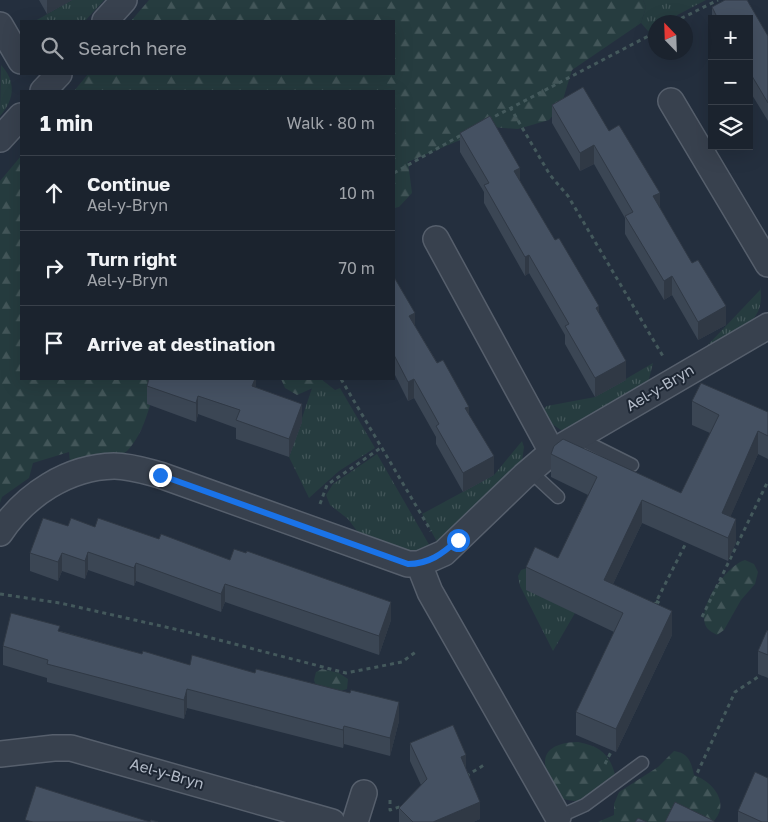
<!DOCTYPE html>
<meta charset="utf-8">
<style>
body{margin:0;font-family:"Golos Text",sans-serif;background:#282f3a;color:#f1f3f6}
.controls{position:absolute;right:15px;top:15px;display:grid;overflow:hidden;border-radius:0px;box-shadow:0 5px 20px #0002}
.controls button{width:45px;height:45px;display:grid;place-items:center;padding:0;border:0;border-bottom:1px solid #39404a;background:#1b232e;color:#f1f3f6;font:25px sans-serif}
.compass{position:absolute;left:648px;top:15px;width:45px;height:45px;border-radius:50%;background:#1b232e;box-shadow:0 5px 20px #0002;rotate:337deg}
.stop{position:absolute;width:15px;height:15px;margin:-11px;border:4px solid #1a73e8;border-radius:50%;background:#fff}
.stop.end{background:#1a73e8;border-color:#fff;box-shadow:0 1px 5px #0008}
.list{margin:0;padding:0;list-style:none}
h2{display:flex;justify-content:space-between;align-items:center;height:65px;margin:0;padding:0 20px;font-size:21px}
h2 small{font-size:16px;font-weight:400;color:#a0a4aa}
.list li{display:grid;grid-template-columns:32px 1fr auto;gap:15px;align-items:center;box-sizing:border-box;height:75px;padding:0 20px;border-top:1px solid #39404a}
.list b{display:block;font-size:19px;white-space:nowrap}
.list p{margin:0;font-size:16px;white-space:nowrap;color:#a0a4aa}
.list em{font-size:16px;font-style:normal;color:#a0a4aa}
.icon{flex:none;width:28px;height:28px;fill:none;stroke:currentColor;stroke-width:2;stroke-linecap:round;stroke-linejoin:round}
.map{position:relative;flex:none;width:768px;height:822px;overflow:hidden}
.search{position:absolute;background:#1b232e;box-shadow:0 5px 20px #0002;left:20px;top:20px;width:375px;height:55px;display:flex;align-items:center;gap:12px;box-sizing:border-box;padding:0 18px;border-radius:0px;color:#a0a4aa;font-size:19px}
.panel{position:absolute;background:#1b232e;box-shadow:0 5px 20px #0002;left:20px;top:90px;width:375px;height:290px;border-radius:0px}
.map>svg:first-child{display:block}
.grass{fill:url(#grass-tufts)}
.forest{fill:url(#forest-firs)}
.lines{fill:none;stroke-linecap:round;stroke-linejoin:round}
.service-casing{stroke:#565f6c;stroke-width:15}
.minor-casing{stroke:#565f6c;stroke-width:28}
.path{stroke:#44595c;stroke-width:3;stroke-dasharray:4 4;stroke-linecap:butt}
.service{stroke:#38414e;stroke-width:12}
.minor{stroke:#38414e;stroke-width:25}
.wall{fill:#3b4654}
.shaded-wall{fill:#303945}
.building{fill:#455162;stroke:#303945}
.route{stroke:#1a73e8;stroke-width:6}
.labels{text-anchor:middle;stroke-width:4;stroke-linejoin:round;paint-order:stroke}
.street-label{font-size:15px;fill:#b4bcc9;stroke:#1d2633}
</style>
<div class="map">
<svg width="768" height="822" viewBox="0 0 768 822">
<defs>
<pattern id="grass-tufts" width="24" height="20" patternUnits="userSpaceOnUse" patternTransform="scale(1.25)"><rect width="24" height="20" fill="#263c3f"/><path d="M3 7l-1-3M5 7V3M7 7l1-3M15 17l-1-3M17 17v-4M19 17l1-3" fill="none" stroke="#435659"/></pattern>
<pattern id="forest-firs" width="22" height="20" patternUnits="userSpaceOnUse" patternTransform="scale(1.25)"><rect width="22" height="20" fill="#263c3f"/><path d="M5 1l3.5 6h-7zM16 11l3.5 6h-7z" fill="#435659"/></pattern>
</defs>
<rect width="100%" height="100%" fill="#242f3e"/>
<!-- grass -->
<path class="grass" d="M 72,0 L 104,0 L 85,21 L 35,21 Z
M 643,0 L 706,0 L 664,22 L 656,22 L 655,27 L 648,31 L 641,23 L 646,7 Z
M 1,65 C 17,82 14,100 0,116 Z
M 760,286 C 768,325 732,334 704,349 L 760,290 Z
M 653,363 L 648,383 L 571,428 L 561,430 L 552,424 L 542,410 L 547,406 L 595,397 Z
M 315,379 L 321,379 L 335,390 L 340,388 L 375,448 L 339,471 L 309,498 L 289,457 Z
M 522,441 L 524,447 L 522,461 L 449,533 L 437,542 L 422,514 L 494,475 Z
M 377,454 L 431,548 L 417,556 L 366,543 L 348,519 L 330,505 L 326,495 L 333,484 Z
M 527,568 L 575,613 L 553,651 L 520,586 L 518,576 L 521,570 Z"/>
<!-- forest -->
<path class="forest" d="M 149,0 L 643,0 L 646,7 L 641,23 L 572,70 L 561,106 L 549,120 L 518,129 L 491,127 L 408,162 L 412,193 L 399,207 L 394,208 L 394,91 L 74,91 L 88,74 L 394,74 L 394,21 L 131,21 Z
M 21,156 L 21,379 L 158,379 C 150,403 145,432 128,450 C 124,455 118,454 115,458 C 99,476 103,484 75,483 L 71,474 L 69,452 L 33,463 L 29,478 L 2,497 L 0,503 L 0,181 Z
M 281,379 L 323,379 L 322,384 L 297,395 L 285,388 Z
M 745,560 L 754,564 L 758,572 L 755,584 L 741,600 L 724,630 L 717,635 C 714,633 709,631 707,628 C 694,610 727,565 745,560 Z
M 322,669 L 339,673 L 348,679 L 347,689 L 335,693 L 317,689 L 314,680 L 316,672 Z
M 578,742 C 607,747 613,761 618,788 C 598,804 588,804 563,799 C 541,773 532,743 578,742 Z
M 674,751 C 688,753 691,761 694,775 C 713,782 731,803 713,822 L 598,822 L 614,815 L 614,804 L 619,792 L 658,767 Z"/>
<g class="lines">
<defs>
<path id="service" d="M 578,438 L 632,465
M 530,471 L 558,497
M 558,817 L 585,805 L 642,763"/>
<path id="minor" d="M 105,21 L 124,0
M 0,25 L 21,61
M 43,91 L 59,74
M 671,101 L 768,264
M 0,139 L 21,116
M 436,239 L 552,452
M 0,533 C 25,495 68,467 114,466 C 130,466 145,471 160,475 L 408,564 L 419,564 L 430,592 L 558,817
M 419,564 L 444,553 L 524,476 L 552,452 L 768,326
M 0,754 L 54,748 L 71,748 L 332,822
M 355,822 L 364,793"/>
</defs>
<!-- service casing -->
<use href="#service" class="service-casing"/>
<!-- minor casing -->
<use href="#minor" class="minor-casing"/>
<!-- path -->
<path class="path" d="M 674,22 L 718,0
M 651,34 L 656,41
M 510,107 L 550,175 L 568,196 L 664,358
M 488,120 L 656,32
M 394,173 L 463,134
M 341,379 L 431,531
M 320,504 L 327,485 L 382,447
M 0,594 L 60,603 L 192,633 L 346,673 L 402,662 L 417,651
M 656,601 L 661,604
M 654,606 L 686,543
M 702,617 L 768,481
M 605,764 L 612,750
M 466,776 L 484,765
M 694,780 L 735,692 L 761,675
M 390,800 L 390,810 L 405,805"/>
<!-- service -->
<use href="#service" class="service"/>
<!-- minor -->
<use href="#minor" class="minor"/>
</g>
<!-- wall -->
<path class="wall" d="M 39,0 L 72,0 L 47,14 Z
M 725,0 L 747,0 L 768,36 L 768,121 L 749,90 L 749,19 L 712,19 L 712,7 Z
M 552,105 L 609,131 L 660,208 L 726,325 L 698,340 L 672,295 L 664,300 L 625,234 L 625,218 L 594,164 L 580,171 L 552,123 Z
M 460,133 L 520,181 L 599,315 L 626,380 L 595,397 L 565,344 L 565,335 L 529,273 L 525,276 L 484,203 L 484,192 L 460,152 Z
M 394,277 L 415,326 L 469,415 L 494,475 L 463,492 L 436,444 L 436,437 L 414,398 L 408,401 L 394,373 Z
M 256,379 L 256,388 L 302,422 L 289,457 L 236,439 L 236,428 L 198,414 L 196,422 L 147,404 L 147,386 Z
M 692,401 L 768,412 L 768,459 L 758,454 L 730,517 L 736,542 L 728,561 L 642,523 L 613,584 L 672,635 L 616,752 L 576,735 L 576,712 L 614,632 L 526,590 L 526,567 L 558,558 L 588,495 L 551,477 L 551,454 L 681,493 L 710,433 L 692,425 Z
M 68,526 L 95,527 L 391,620 L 379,655 L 225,602 L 221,612 L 136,581 L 134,586 L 88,570 L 85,579 L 62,571 L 58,581 L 30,571 L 30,553 Z
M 60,631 L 142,654 L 190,665 L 399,721 L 390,756 L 344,744 L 343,748 L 187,708 L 184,719 L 47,682 L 47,678 L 3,665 L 3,646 Z
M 768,631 L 768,678 L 758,674 L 758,651 Z
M 410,743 L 466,769 L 480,819 L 473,822 L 399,822 L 399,808 L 421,785 L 410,761 Z
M 738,811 L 768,822 L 738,822 Z"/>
<!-- shaded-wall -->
<path class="shaded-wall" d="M 47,0 L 72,0 L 47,14 Z
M 594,145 L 594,164 L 580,171 L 580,153 Z
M 520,168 L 520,186 L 514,171 Z
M 660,193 L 660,211 L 653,196 Z
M 529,255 L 529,273 L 525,276 L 525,257 Z
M 672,276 L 672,295 L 664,300 L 664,281 Z
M 599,306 L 599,325 L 596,308 Z
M 726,306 L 726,325 L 698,340 L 698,322 Z
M 415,313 L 415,331 L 409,316 Z
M 626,361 L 626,380 L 595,397 L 595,378 Z
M 255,379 L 256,379 L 256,395 L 252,386 Z
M 414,379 L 414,398 L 408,401 L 408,382 Z
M 198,396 L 198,414 L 196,422 L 196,403 Z
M 302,404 L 302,422 L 289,457 L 289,439 Z
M 469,407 L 469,425 L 465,408 Z
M 758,431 L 758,454 L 722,536 L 722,513 Z
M 494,456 L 494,475 L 463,492 L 463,473 Z
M 642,500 L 642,523 L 604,603 L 604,580 Z
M 736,519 L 736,542 L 728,561 L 728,538 Z
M 88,552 L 88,570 L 85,579 L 85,561 Z
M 62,553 L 62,571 L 58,581 L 58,562 Z
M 136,563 L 136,581 L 134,586 L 134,568 Z
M 225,584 L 225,602 L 221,612 L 221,594 Z
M 391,602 L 391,620 L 379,655 L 379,636 Z
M 672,611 L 672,635 L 616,752 L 616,729 Z
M 187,689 L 187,708 L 184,719 L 184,700 Z
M 399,702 L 399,721 L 390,756 L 390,738 Z
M 344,726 L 344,744 L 343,748 L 343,730 Z
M 466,755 L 466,773 L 461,757 Z
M 480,802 L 480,819 L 473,822 L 433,822 Z"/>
<!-- building -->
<path class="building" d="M 725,0 L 747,0 L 768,36 L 768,103 L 749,71 L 749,19 L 718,19 L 712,7 Z
M 583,87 L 609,131 L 619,125 L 660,193 L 653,196 L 692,263 L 698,260 L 726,306 L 698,322 L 672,276 L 664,281 L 625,216 L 633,212 L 594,145 L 580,153 L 552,105 Z
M 490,116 L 520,168 L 514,171 L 555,240 L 559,238 L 599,306 L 596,308 L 626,361 L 595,378 L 565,326 L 569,324 L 529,255 L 525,257 L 484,185 L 489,183 L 460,133 Z
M 394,277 L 415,313 L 409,316 L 437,363 L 443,360 L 469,407 L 465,408 L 494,456 L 463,473 L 436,426 L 439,424 L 414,379 L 408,382 L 394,355 Z
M 149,379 L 255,379 L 252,386 L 302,404 L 289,439 L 236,420 L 240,410 L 198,396 L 196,403 L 147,386 Z
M 701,383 L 768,412 L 768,436 L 758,431 L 722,513 L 736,519 L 728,538 L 642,500 L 604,580 L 672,611 L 616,729 L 576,712 L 623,613 L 526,567 L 535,547 L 558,558 L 597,477 L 551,454 L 554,446 L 563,439 L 681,493 L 719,415 L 692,401 Z
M 43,518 L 68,526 L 71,518 L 95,527 L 98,518 L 159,539 L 161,534 L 230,560 L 234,549 L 246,553 L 247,551 L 391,602 L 379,636 L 225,584 L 221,594 L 136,563 L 134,568 L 88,552 L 85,561 L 62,553 L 58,562 L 30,553 Z
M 11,613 L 60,626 L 58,631 L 142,654 L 143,651 L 190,665 L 192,655 L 255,673 L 256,669 L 350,693 L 351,690 L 399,702 L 390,738 L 344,726 L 343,730 L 187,689 L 184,700 L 47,664 L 48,660 L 3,646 Z
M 767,630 L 768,631 L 768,655 L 758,651 Z
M 453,725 L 466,755 L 461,757 L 480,802 L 433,822 L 413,822 L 399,808 L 427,779 L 410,743 Z
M 755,772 L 768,778 L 768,822 L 762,822 L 738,811 Z
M 36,786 L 150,822 L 33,822 L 25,820 Z
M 675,802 L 714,821 L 714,822 L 665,822 Z
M 638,818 L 647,822 L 635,822 Z
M 151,820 L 158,822 L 150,822 Z"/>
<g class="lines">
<!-- route -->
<path class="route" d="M 160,475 L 408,564 C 429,564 442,554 458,540"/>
</g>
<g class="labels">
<!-- street labels -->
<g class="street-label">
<text transform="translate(660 388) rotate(-31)" y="5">Ael-y-Bryn</text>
<text transform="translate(167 774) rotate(16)" y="5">Ael-y-Bryn</text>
</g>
</g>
</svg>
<div class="controls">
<button>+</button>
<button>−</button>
<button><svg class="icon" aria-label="layers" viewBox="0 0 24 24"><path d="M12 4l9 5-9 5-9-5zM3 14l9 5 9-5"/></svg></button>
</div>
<svg class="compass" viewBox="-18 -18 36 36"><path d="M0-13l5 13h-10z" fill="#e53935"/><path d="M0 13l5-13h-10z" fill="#a0a4aa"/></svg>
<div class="stop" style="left:458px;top:540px"></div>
<div class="stop end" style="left:160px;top:475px"></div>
<div class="search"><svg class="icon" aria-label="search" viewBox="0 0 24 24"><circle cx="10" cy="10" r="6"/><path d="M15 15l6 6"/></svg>Search here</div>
<section class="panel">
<h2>1 min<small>Walk · 80 m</small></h2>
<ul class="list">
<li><svg class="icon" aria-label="ahead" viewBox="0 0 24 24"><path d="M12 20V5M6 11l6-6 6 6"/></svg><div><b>Continue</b><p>Ael-y-Bryn</p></div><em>10 m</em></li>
<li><svg class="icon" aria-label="right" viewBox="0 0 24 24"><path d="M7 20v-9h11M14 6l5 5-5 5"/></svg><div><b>Turn right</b><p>Ael-y-Bryn</p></div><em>70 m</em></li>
<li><svg class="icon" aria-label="arrive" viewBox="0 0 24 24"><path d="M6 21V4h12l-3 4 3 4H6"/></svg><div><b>Arrive at destination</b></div></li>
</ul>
</section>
</div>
